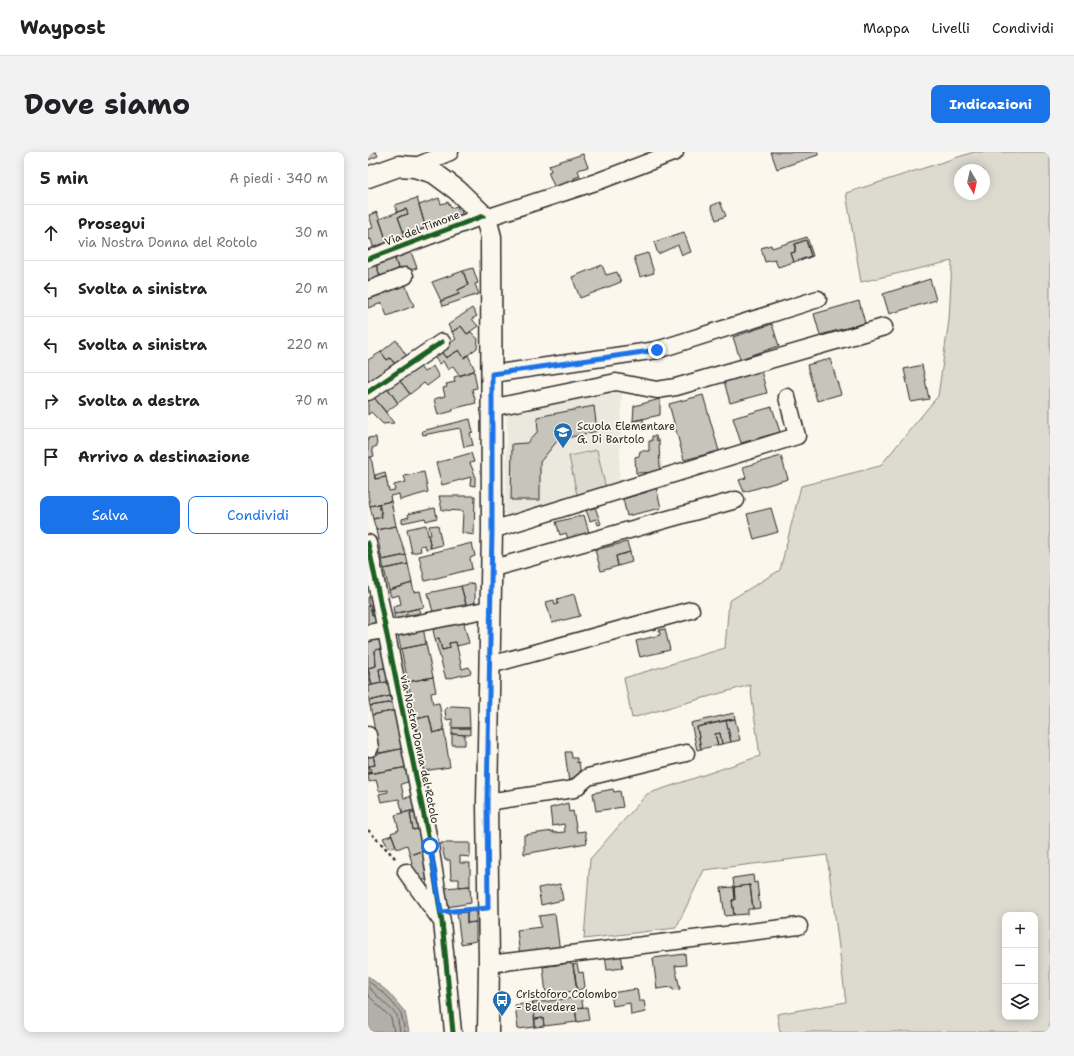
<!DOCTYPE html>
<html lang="it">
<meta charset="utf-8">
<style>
body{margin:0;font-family:"Shantell Sans",sans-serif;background:#f2f2f2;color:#202124}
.controls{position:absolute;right:12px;bottom:12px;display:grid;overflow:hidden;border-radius:8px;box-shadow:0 2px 10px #0003}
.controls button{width:36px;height:36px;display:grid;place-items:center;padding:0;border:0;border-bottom:1px solid #e0e0e0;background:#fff;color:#202124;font:20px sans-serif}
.compass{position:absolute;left:586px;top:12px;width:36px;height:36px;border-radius:50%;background:#fff;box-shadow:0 2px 10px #0003;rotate:171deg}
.stop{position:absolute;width:12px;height:12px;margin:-9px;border:3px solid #1a73e8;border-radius:50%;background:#fff}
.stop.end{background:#1a73e8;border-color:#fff;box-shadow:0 1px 4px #0008}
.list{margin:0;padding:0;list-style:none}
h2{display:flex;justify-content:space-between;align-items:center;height:52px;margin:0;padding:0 16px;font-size:17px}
h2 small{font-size:13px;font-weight:400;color:#757577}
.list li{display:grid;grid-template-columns:26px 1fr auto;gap:12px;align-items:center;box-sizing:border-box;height:56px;padding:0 16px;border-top:1px solid #e0e0e0}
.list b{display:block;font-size:15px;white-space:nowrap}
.list p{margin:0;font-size:13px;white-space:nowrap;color:#757577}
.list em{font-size:13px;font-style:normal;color:#757577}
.actions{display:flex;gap:8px;padding:12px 16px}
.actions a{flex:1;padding:9px 0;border:1px solid #1a73e8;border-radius:8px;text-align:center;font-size:14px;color:#1a73e8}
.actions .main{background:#1a73e8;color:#fff}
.icon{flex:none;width:22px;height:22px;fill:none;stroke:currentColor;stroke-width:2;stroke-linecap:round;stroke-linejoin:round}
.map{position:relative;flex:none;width:682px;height:880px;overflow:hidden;border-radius:8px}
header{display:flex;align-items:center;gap:24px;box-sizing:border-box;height:56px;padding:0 20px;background:#fff;border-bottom:1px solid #e0e0e0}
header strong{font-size:19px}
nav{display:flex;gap:22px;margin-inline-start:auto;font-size:14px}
.intro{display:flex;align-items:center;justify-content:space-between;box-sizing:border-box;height:96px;padding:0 24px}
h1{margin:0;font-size:28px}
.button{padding:10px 18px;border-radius:8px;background:#1a73e8;color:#fff;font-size:14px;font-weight:700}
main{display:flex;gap:24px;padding:0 24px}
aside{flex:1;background:#fff;border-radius:8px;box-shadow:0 2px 10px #0003}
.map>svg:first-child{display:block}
.built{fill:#ebe8de}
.green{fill:#dddad0;stroke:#84827e;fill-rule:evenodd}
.water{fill:#b1afa7;stroke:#7b7a75}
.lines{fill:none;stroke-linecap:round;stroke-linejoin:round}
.shore{stroke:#61605d;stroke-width:1}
.building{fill:#c7c4bc;stroke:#2b2b2b}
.minor-casing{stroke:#2b2b2b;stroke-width:19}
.major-casing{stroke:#2b2b2b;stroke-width:23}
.path{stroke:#2b2b2b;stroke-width:2.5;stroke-dasharray:3 3;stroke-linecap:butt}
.minor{stroke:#fbf7ec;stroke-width:16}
.major{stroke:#fbf7ec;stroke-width:20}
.cycleway-casing{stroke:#fbf7ec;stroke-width:8}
.cycleway{stroke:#1b5e20;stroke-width:5}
.route{stroke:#1a73e8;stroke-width:5}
.labels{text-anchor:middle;stroke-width:3.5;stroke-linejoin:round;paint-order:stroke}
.street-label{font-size:11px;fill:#2b2b2b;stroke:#fbf7ec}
.poi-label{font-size:11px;fill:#2b2b2b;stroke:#fbf7ec;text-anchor:start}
</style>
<header>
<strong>Waypost</strong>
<nav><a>Mappa</a><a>Livelli</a><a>Condividi</a></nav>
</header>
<div class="intro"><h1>Dove siamo</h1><a class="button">Indicazioni</a></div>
<main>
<aside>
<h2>5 min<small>A piedi · 340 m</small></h2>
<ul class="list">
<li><svg class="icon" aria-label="ahead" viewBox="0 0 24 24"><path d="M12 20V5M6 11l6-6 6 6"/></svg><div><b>Prosegui</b><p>via Nostra Donna del Rotolo</p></div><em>30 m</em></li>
<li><svg class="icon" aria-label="left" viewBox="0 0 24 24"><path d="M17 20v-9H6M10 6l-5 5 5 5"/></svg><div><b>Svolta a sinistra</b></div><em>20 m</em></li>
<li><svg class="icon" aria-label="left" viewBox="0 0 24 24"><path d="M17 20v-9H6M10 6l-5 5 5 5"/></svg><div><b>Svolta a sinistra</b></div><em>220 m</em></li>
<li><svg class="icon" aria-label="right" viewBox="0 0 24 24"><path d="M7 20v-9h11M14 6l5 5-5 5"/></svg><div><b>Svolta a destra</b></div><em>70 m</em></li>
<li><svg class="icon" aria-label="arrive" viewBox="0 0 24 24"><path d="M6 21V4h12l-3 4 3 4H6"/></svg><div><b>Arrivo a destinazione</b></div></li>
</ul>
<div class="actions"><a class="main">Salva</a><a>Condividi</a></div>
</aside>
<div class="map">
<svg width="682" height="880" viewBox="0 0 682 880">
<rect width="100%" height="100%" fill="#fbf7ec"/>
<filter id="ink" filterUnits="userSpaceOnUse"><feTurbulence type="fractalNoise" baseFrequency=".025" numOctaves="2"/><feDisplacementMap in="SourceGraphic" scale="8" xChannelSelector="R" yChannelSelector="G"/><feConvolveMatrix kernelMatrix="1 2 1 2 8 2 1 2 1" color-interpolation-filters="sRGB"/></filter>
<g filter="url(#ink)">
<!-- built -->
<path class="built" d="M 254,235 L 251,334 L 137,366 L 139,260 Z"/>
<!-- green -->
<path class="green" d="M 606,0 L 682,0 L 682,880 L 412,880 L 409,862 L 478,850 L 459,703 L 336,718 L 308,776 L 216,787 L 222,707 L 279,642 L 392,604 L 382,533 L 264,566 L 256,526 L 357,496 L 361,449 L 412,418 L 433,334 L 512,314 L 570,244 L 581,168 L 584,109 L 493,130 L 478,41 ZM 592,18 L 616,18 L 616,42 L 592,42 ZM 637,763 L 667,763 L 667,865 L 637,865 Z
M 229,298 L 238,337 L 209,343 L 201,304 Z"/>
<!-- water -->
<path class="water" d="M 0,824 L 20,840 L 37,860 L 41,880 L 0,880 Z"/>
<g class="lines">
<!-- shore -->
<path class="shore" d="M 0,829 L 18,843 L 33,861 L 37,880
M 0,835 L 29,863 L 32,880
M 0,843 L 23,866 L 26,880"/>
</g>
<!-- building -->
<path class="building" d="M 0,0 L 8,0 L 10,4 L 0,8 Z
M 403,0 L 450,0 L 450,3 L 409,17 Z
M 215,2 L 220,15 L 210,18 L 212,24 L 206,26 L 208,34 L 189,41 L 180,20 L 183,19 L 181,13 Z
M 49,46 L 59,80 L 38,87 L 30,65 L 40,62 L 38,57 L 29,60 L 27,53 Z
M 71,46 L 73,52 L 80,50 L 83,56 L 89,54 L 91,59 L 93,58 L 96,68 L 59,80 L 51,53 Z
M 352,50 L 358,64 L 348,68 L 343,54 Z
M 38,57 L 40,62 L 30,65 L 38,87 L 20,93 L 11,67 Z
M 9,60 L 20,93 L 6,98 L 3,87 L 0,88 L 0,77 L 5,76 L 1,63 Z
M 316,80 L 323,100 L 314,103 L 310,93 L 290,102 L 286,90 Z
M 439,85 L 445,104 L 432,109 L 443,104 L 438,88 L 427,92 L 427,100 L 423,101 L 426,110 L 410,115 L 407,108 L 397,110 L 393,96 L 403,93 L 404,96 Z
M 438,88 L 443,104 L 426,110 L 423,101 L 427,100 L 427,92 Z
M 43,100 L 49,116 L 32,122 L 26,104 Z
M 280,101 L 286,121 L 272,125 L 266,105 Z
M 26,104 L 32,122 L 14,129 L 7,110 Z
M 7,110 L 14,129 L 0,134 L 0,113 Z
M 234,113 L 238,123 L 249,120 L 253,130 L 212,146 L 204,125 Z
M 105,116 L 110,131 L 107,132 L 111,142 L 75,154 L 73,149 L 91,142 L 90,138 L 100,133 L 95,119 Z
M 95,119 L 100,133 L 90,138 L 91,142 L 73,149 L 64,130 Z
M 562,127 L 568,148 L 521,162 L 515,142 Z
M 37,132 L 46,154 L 19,164 L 14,151 L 0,156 L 0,145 Z
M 491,149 L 497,171 L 452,183 L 446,162 Z
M 104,156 L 109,164 L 104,167 L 110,174 L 99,182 L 93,174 L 84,180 L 80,173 Z
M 404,172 L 411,194 L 372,207 L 365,185 Z
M 93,174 L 99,182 L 103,180 L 110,187 L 109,196 L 96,206 L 91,198 L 78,206 L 72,198 L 88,187 L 84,180 Z
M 28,188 L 40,206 L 28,213 L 22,206 L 19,208 L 13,200 Z
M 72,198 L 78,206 L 91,198 L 96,206 L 100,203 L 107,218 L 92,224 L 85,214 L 80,218 L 75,209 L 71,212 L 65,202 Z
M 13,200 L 19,208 L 22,206 L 28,213 L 0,231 L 0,208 Z
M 462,207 L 473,242 L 449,249 L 439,213 Z
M 50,212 L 56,220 L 65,214 L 71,225 L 59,234 L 56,231 L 42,242 L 29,225 Z
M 554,213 L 561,247 L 543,250 L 536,217 Z
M 106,219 L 109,236 L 104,237 L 108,251 L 84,257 L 85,259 L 70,263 L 66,247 L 77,244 L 75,236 L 79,235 L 78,232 L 87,230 L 86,225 Z
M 393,219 L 399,241 L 362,251 L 356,229 Z
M 29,225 L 42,242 L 30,251 L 18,234 Z
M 18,234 L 30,251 L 18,260 L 4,243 Z
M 4,243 L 26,271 L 15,272 L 3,260 L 0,263 L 0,246 Z
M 335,243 L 351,299 L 316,308 L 301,252 Z
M 292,247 L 292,263 L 265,269 L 266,254 Z
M 226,254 L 229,279 L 190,288 L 172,310 L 172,348 L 143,348 L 144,292 L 159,291 L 170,279 L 169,265 Z
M 404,255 L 412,280 L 373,291 L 365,266 Z
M 102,267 L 105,280 L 102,281 L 105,293 L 96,295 L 92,276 L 55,283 L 54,279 Z
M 275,267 L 276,273 L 265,275 L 265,269 Z
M 284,284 L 288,284 L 289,289 L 291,288 L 292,320 L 268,321 L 267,305 L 271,304 L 272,299 L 281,299 L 281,289 L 284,289 Z
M 8,285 L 9,294 L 4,296 L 6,304 L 0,306 L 0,286 Z
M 103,301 L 106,310 L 102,311 L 107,323 L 107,334 L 102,333 L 103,325 L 74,333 L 68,311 Z
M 413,304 L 420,327 L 376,340 L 371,328 L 378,326 L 375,315 Z
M 3,305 L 7,327 L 18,325 L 21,339 L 27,338 L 26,333 L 38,330 L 36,324 L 56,320 L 60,340 L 32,348 L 31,342 L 22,344 L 23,349 L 2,354 L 0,343 L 0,306 Z
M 17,320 L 18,325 L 7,327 L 7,323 Z
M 288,335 L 293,356 L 259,364 L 255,347 L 279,340 L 278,338 Z
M 71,344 L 107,344 L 106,383 L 94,381 L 95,359 L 74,358 Z
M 23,349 L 28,374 L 8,378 L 5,367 L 14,365 L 11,352 Z
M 11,352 L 14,365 L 5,367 L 2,354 Z
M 227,355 L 233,372 L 230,373 L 228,367 L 222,369 L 218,358 Z
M 67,356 L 69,366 L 58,369 L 57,366 L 34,371 L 34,367 L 41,365 L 40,362 Z
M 403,356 L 410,380 L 386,387 L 379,362 Z
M 216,363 L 222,384 L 201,390 L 198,381 L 192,383 L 188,370 Z
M 58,373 L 63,396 L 58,397 L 57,393 L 52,394 L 53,399 L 44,401 L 39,377 Z
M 70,373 L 74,393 L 63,396 L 60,383 L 63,383 L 61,374 Z
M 28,374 L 38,403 L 14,408 L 8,378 Z
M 259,390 L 262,400 L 248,404 L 250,414 L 233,419 L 227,398 Z
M 104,391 L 107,404 L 102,406 L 104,417 L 57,429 L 51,404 Z
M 262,400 L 264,410 L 250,414 L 248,404 Z
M 38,403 L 40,412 L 16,417 L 14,408 Z
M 40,412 L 44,431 L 21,438 L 16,417 Z
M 44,431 L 46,440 L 52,439 L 56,455 L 26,462 L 25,454 L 33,452 L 31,443 L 23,445 L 21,438 Z
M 105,431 L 107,433 L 107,452 L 99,456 L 93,434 Z
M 93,434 L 99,456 L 66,464 L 60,441 Z
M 206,442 L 212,464 L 184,471 L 178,450 L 186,448 L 187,453 L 190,452 L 189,447 Z
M 4,444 L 8,462 L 4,463 L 2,453 L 0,454 L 0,445 Z
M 2,453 L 4,463 L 8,462 L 12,475 L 0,477 L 0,454 Z
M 51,456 L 53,460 L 48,462 L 37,463 L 38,466 L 27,469 L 26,462 Z
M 95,468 L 101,491 L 89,494 L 88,490 L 81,491 L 82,496 L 74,498 L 71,486 L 67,487 L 64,473 Z
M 55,475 L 58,492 L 33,497 L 29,479 Z
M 297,477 L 302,498 L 272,505 L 268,489 L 292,483 L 291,478 Z
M 13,481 L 16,496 L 7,498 L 8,514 L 0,516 L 4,533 L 0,534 L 0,484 Z
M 71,486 L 74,498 L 82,496 L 81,491 L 88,490 L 94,517 L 101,515 L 103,521 L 78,527 L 67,487 Z
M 58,492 L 65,525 L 40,530 L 33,497 Z
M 16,496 L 20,515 L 11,517 L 13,531 L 4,533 L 0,516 L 8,514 L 7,498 Z
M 20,515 L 23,529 L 13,531 L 11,517 Z
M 65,525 L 68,540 L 63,541 L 65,552 L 71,551 L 76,578 L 65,581 L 61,564 L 48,567 L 40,530 Z
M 23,529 L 26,543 L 1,549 L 0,534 Z
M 26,543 L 27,550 L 2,554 L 1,549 Z
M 27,550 L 29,558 L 4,563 L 2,554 Z
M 84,554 L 101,555 L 102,576 L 84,576 L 84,567 L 78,568 L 77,557 Z
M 29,558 L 37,596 L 11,601 L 4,563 Z
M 366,561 L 367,567 L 329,575 L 333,597 L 329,598 L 323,571 Z
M 61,564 L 65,581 L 76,578 L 82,615 L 55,619 L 48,567 Z
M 367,567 L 372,588 L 363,590 L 358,568 Z
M 358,568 L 363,590 L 354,592 L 352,581 L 347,582 L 350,593 L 333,597 L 329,575 Z
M 84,576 L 102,576 L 102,583 L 84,582 Z
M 352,581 L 354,592 L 350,593 L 347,582 Z
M 84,582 L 97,583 L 97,593 L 84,593 Z
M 37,596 L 40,615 L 0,622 L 3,620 L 1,614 L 7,613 L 5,603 Z
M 197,600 L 203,600 L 204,606 L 209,606 L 209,611 L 211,610 L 214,629 L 201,631 Z
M 0,603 L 5,603 L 7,613 L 1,614 L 3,620 L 0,621 Z
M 40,615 L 43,629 L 33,632 L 36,646 L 47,644 L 50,657 L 35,661 L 31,647 L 13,650 L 11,642 L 20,640 L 20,638 L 11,639 L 8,628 L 1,630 L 0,622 Z
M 245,637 L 246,640 L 252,639 L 255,655 L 228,659 L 225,641 Z
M 200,651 L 201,660 L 205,659 L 209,680 L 217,679 L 219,691 L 156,702 L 156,683 L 185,679 L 185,681 L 197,680 L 196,672 L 184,674 L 182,656 Z
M 50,657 L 50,659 L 42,661 L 45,678 L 54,676 L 59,697 L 42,703 L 39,693 L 29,697 L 23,681 L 31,678 L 27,663 Z
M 50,659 L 54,676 L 45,678 L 42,661 Z
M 24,683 L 28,694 L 23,696 L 20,695 L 15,686 Z
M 73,691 L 102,691 L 102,705 L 92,704 L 92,711 L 102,711 L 102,734 L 91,735 L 91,727 L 83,727 L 82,708 L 77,708 Z
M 59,697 L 64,727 L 48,729 L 42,703 Z
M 385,723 L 386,731 L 389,730 L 392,756 L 385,757 L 382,733 L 366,735 L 365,726 Z
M 192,732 L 195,748 L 173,753 L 170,736 Z
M 382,733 L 385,757 L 380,757 L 380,762 L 366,763 L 364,748 L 367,748 L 366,735 Z
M 102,734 L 103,751 L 79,755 L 76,736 Z
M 366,735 L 367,748 L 364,748 L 366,763 L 357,764 L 353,736 Z
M 108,758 L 108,770 L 99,771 L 99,760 Z
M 99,760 L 99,771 L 108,770 L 108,789 L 93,792 L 89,761 Z
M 187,762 L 192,800 L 152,805 L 149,778 L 173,775 L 171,764 Z
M 253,801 L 255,816 L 239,818 L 237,803 Z
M 317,802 L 318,813 L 307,814 L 312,837 L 305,838 L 304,835 L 289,837 L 285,806 Z
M 201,811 L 205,813 L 206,821 L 207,821 L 209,839 L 178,842 L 175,815 Z
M 209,812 L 211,821 L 215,820 L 217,835 L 209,839 L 205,813 Z
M 269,837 L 271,849 L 276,849 L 278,860 L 263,863 L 262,851 L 245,854 L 243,841 Z
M 213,845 L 215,855 L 207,856 L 209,870 L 176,874 L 175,866 L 167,867 L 165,851 Z
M 165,851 L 167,875 L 150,877 L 147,853 Z
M 219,855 L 221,868 L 209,870 L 207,856 Z
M 175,866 L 176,874 L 167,875 L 167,867 Z"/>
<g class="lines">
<defs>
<path id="minor" d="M 46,15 L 82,0
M 118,66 L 231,29 L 307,0
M 0,107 L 115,64
M 0,138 L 37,124
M 124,222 L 289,198 L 450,147
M 0,240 L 74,190
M 123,256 L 248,230 L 289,238 L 308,235 L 516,175
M 124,378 L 429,284 L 419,245
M 0,391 L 62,693 L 74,770 L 85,880
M 122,417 L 368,348
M 0,481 L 122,457
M 122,513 L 323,458
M 0,583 L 2,596
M 119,650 L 206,637 L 220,625 L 318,601
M 38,720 L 72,767
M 121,812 L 431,774"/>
<path id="major" d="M 0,25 L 31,14 L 46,15 L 66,21 L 89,38 L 118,66 L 123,85 L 124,378 L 119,650 L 121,812 L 120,880"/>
</defs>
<!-- minor casing -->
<use href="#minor" class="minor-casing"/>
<!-- major casing -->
<use href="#major" class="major-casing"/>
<!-- path -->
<path class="path" d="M 0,678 L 29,708
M 87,759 L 104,757"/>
<!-- minor -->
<use href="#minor" class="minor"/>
<!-- major -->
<use href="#major" class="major"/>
<defs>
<path id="cycleway" d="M 0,107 L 115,64
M 0,240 L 74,190
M 0,391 L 62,693 L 74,770 L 85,880"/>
</defs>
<!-- cycleway casing -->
<use href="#cycleway" class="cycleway-casing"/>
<!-- cycleway -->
<use href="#cycleway" class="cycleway"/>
</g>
</g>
<g class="lines" filter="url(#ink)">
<!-- route -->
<path class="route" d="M 62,694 L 73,760 L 120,756 L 119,650 L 124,378 L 124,222 L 289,198"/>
</g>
<!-- icons -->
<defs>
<symbol id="school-pin" viewBox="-11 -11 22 30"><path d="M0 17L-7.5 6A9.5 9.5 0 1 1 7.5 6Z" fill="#1f6fb2" stroke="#fbf7ec"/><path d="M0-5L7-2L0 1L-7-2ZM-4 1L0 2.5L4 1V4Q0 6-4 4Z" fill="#fff"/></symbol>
<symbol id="bus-pin" viewBox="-11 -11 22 30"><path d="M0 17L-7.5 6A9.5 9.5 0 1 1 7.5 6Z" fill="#1f6fb2" stroke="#fbf7ec"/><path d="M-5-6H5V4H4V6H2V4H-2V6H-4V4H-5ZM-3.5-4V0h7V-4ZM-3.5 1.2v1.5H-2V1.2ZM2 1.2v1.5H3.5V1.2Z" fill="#fff"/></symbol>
</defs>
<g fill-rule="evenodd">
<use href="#school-pin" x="184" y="269" width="22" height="30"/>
<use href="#bus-pin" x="123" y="837" width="22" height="30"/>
</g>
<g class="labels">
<!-- street labels -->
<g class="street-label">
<text transform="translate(54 76) rotate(-21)" y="4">Via del Timone</text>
<text transform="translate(52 597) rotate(78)" y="4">via Nostra Donna del Rotolo</text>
</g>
<!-- poi labels -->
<g class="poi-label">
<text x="209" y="278">Scuola Elementare<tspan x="209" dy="13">G. Di Bartolo</tspan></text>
<text x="148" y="846">Cristoforo Colombo<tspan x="148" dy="13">- Belvedere</tspan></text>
</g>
</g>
</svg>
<div class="controls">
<button>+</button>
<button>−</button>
<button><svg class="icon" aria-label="layers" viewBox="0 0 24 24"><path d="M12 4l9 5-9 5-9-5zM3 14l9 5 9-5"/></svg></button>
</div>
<svg class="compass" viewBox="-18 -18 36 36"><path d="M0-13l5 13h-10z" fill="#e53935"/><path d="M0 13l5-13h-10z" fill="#757577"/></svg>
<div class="stop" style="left:62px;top:694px"></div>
<div class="stop end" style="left:289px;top:198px"></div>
</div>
</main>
